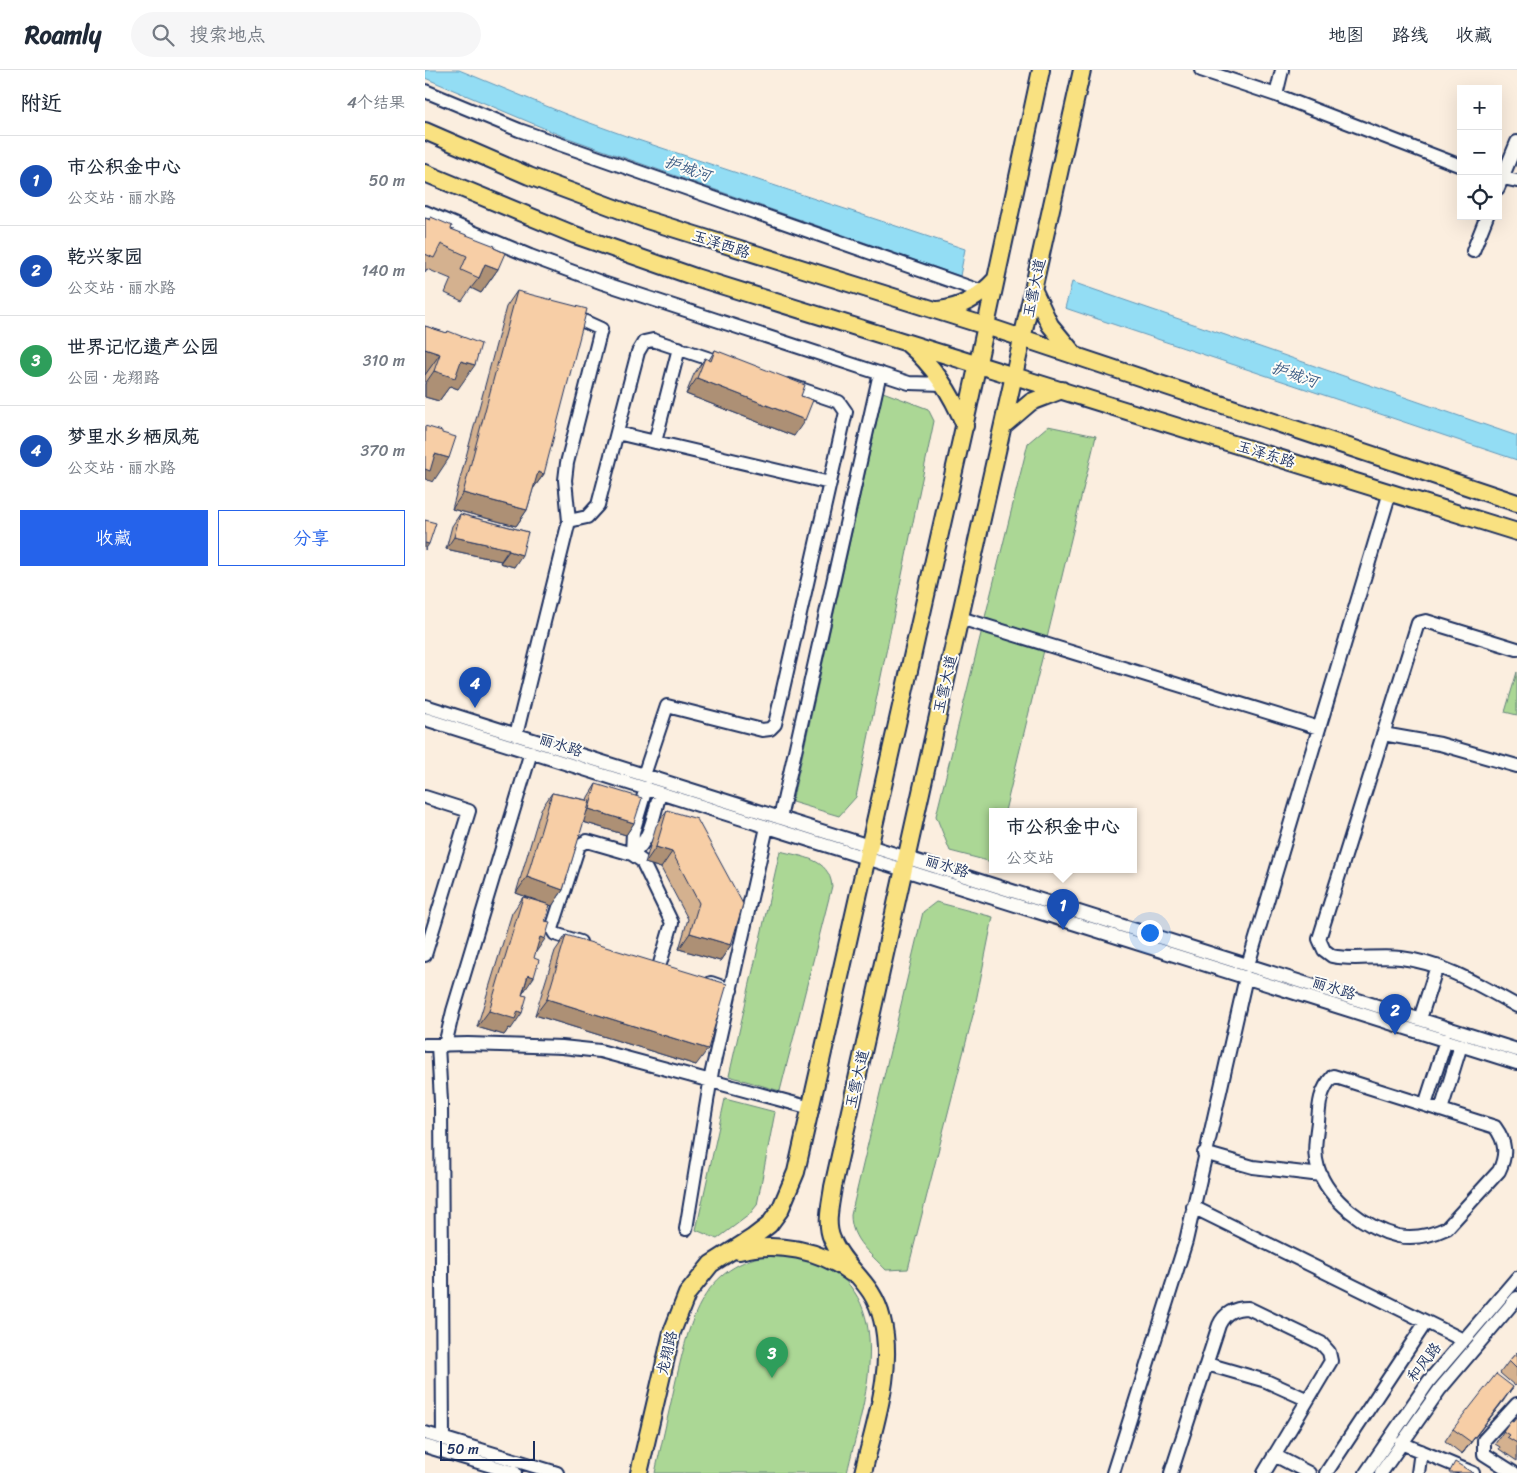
<!DOCTYPE html>
<html lang="zh">
<meta charset="utf-8">
<style>
body{margin:0;font-family:Sriracha,"LXGW WenKai TC",sans-serif;background:#f6f6f7;color:#1f2937}
.controls{position:absolute;right:15px;top:15px;display:grid;overflow:hidden;border-radius:0px;box-shadow:0 5px 20px #0002}
.controls button{width:45px;height:45px;display:grid;place-items:center;padding:0;border:0;border-bottom:1px solid #e0e1e3;background:#fff;color:#1f2937;font:25px sans-serif}
.scale{position:absolute;left:15px;bottom:12px;width:95px;box-sizing:border-box;padding-left:5px;border:2px solid #1b2f5e;border-top:0;font-size:14px;line-height:18px;white-space:nowrap;color:#1b2f5e;-webkit-text-stroke:4px #fdfcf7;paint-order:stroke}
.you{position:absolute;left:724px;top:862px;width:18px;height:18px;margin:-12px;border:4px solid #fff;border-radius:50%;background:#1a73e8;box-shadow:0 0 0 8px #1a73e833}
.badge{display:grid;place-items:center;width:32px;height:32px;border-radius:50%;background:#2563eb;color:#fff;font-size:16px;font-weight:700}
.pin{position:absolute;translate:-50% -41px;filter:drop-shadow(0 1px 2px #0008)}
.pin::after{content:'';position:absolute;top:26px;width:18px;height:15px;background:inherit;clip-path:polygon(0 0,100% 0,50% 100%)}
.popup{position:absolute;left:564px;top:738px;width:148px;height:65px;box-sizing:border-box;display:grid;place-content:center;border-radius:0px;background:#fff;filter:drop-shadow(0 1px 4px #0005);font-size:16px;white-space:nowrap;color:#747a83}
.popup b{font-size:19px;color:#1f2937}
.popup::after{content:'';position:absolute;left:50%;top:100%;margin-left:-10px;border:10px solid transparent;border-top-color:#fff}
.list{margin:0;padding:0;list-style:none}
h2{display:flex;justify-content:space-between;align-items:center;height:65px;margin:0;padding:0 20px;font-size:21px}
h2 small{font-size:16px;font-weight:400;color:#747a83}
.list li{display:grid;grid-template-columns:32px 1fr auto;gap:15px;align-items:center;box-sizing:border-box;height:90px;padding:0 20px;border-top:1px solid #e0e1e3}
.list b{display:block;font-size:19px;white-space:nowrap}
.list p{margin:0;font-size:16px;white-space:nowrap;color:#747a83}
.list em{font-size:16px;font-style:normal;color:#747a83}
.actions{display:flex;gap:10px;padding:15px 20px}
.actions a{flex:1;padding:11px 0;border:1px solid #2563eb;border-radius:0px;text-align:center;font-size:18px;color:#2563eb}
.actions .main{background:#2563eb;color:#fff}
.icon{flex:none;width:28px;height:28px;fill:none;stroke:currentColor;stroke-width:2;stroke-linecap:round;stroke-linejoin:round}
.map{position:relative;flex:none;width:1092px;height:1403px;overflow:hidden}
header{display:flex;align-items:center;gap:30px;box-sizing:border-box;height:70px;padding:0 25px;background:#fff;border-bottom:1px solid #e0e1e3}
header strong{font-size:24px}
nav{display:flex;gap:28px;margin-inline-start:auto;font-size:18px}
.search{width:350px;height:45px;background:#f6f6f7;display:flex;align-items:center;gap:12px;box-sizing:border-box;padding:0 18px;border-radius:28px;color:#747a83;font-size:19px}
main{display:flex}
aside{flex:1;background:#fff}
.map>svg:first-child{display:block}
.green{fill:#abd795;stroke:#63837a}
.water{fill:#93ddf4;stroke:#6397b8}
.lines{fill:none;stroke-linecap:round;stroke-linejoin:round}
.minor-casing{stroke:#1b2f5e;stroke-width:16}
.major-casing{stroke:#1b2f5e;stroke-width:20}
.minor{stroke:#fdfcf7;stroke-width:12}
.major{stroke:#f9e181;stroke-width:16}
.wall{fill:#d4b18f;stroke:#1b2f5e}
.shaded-wall{fill:#ad9074;stroke:#1b2f5e}
.building{fill:#f7cea6;stroke:#1b2f5e}
.labels{text-anchor:middle;stroke-width:4;stroke-linejoin:round;paint-order:stroke}
.street-label{font-size:15px;fill:#1b2f5e;stroke:#fdfcf7}
.water-label{font-size:16px;font-style:italic;fill:#395a84;stroke:#fdfcf7}
</style>
<header>
<strong>Roamly</strong>
<div class="search"><svg class="icon" aria-label="search" viewBox="0 0 24 24"><circle cx="10" cy="10" r="6"/><path d="M15 15l6 6"/></svg>搜索地点</div>
<nav><a>地图</a><a>路线</a><a>收藏</a></nav>
</header>
<main>
<aside>
<h2>附近<small>4个结果</small></h2>
<ul class="list">
<li><span class="badge" style="background:#1a4fb4">1</span><div><b>市公积金中心</b><p>公交站 · 丽水路</p></div><em>50 m</em></li>
<li><span class="badge" style="background:#1a4fb4">2</span><div><b>乾兴家园</b><p>公交站 · 丽水路</p></div><em>140 m</em></li>
<li><span class="badge" style="background:#2e9e5b">3</span><div><b>世界记忆遗产公园</b><p>公园 · 龙翔路</p></div><em>310 m</em></li>
<li><span class="badge" style="background:#1a4fb4">4</span><div><b>梦里水乡栖凤苑</b><p>公交站 · 丽水路</p></div><em>370 m</em></li>
</ul>
<div class="actions"><a class="main">收藏</a><a>分享</a></div>
</aside>
<div class="map">
<svg width="1092" height="1403" viewBox="0 0 1092 1403">
<rect width="100%" height="100%" fill="#fbeedf"/>
<filter id="ink" filterUnits="userSpaceOnUse"><feTurbulence type="fractalNoise" baseFrequency=".02" numOctaves="2"/><feDisplacementMap in="SourceGraphic" scale="10" xChannelSelector="R" yChannelSelector="G"/><feConvolveMatrix kernelMatrix="1 2 1 2 8 2 1 2 1" color-interpolation-filters="sRGB"/></filter>
<g filter="url(#ink)">
<!-- green -->
<path class="green" d="M 458,322 L 503,339 L 509,351 L 431,727 L 414,746 L 367,732 Z
M 623,356 L 671,366 L 580,741 L 568,741 L 567,792 L 525,781 L 511,746 L 603,373 Z
M 1092,602 L 1092,645 L 1080,642 Z
M 355,781 C 377,787 404,788 407,816 L 355,1021 L 304,1006 Z
M 511,832 L 568,847 L 549,941 L 483,1199 L 461,1200 C 445,1183 426,1170 426,1145 L 498,842 Z
M 300,1029 L 350,1042 L 332,1135 L 324,1145 L 292,1169 L 271,1160 Z
M 348,1184 C 359,1186 375,1185 386,1189 C 478,1224 438,1333 422,1403 L 230,1403 C 237,1372 244,1341 251,1310 C 265,1250 277,1195 348,1184 Z"/>
<!-- water -->
<path class="water" d="M 0,0 L 34,0 L 143,45 L 201,66 L 540,179 L 535,206 L 135,65 L 0,8 Z
M 647,212 L 1092,366 L 1092,390 L 640,238 Z"/>
<g class="lines">
<defs>
<path id="minor" d="M 776,0 L 851,25 L 857,0
M 0,21 L 94,60 L 558,222
M 851,25 L 1036,96
M 1073,107 L 1092,111
M 1073,118 L 1092,72
M 0,142 L 105,186 L 178,213 L 484,313 L 519,314
M 1048,181 L 1062,146
M 192,363 L 405,413
M 230,372 L 254,278
M 144,451 L 162,447 L 173,435 L 213,282 L 219,272 L 228,270 L 300,294
M 535,548 L 894,658
M 1092,579 L 1001,551 L 993,553 L 894,869 L 899,880 L 907,886 C 928,891 953,885 976,888 C 1019,893 1054,915 1092,936
M 0,636 L 1092,980
M 0,649 L 1092,993
M 958,664 L 1015,674 L 1092,696
M 91,665 L 144,451 L 140,410 L 142,393 L 176,259 L 143,244
M 219,705 L 242,636 L 337,660 L 345,659 L 350,654 L 421,342 L 414,332 L 364,315
M 0,727 L 44,741 L 0,885
M 355,748 L 455,303
M 207,784 C 226,771 229,743 235,723
M 207,784 L 208,762 L 221,718
M 155,872 L 130,864 L 127,859 L 154,775 L 162,771 L 207,784 L 217,791 L 247,853 L 234,897
M 823,895 L 965,422
M 286,913 L 306,920
M 995,949 L 1012,896
M 0,975 L 43,974 L 137,977 L 175,981 L 386,1038
M 13,975 L 16,1031 L 18,1369
M 20,975 L 28,941 L 106,682
M 908,1006 L 1070,1057 C 1081,1072 1082,1085 1074,1101 L 1022,1158 C 1007,1165 989,1169 973,1166 C 941,1158 903,1130 893,1098 C 888,1083 891,1067 893,1052 C 894,1034 895,1020 908,1006 Z
M 1000,1035 L 1021,970
M 1016,1040 L 1036,975
M 779,1083 L 828,1097 L 896,1105
M 768,1137 L 1038,1270
M 261,1159 L 287,1001 L 342,757
M 782,1294 L 841,1311 L 881,1329
M 0,1363 L 132,1403
M 976,1373 L 1048,1403
M 0,1376 L 90,1403
M 849,1385 L 884,1403
M 688,1403 L 761,1171 L 821,907
M 746,1403 L 794,1255 C 800,1242 810,1238 823,1238 L 896,1273 L 904,1282 L 906,1291 L 839,1403
M 901,1403 L 1001,1252
M 941,1403 L 1004,1311 L 1092,1208
M 956,1403 L 1015,1319 L 1092,1228
M 993,1403 L 996,1381
M 1089,1403 L 1059,1384 L 1059,1370 L 1092,1334"/>
<path id="major" d="M 0,61 L 104,106 L 222,150 L 561,256 L 1092,433
M 0,103 L 150,165 L 270,207 L 1092,462
M 609,221 L 625,255 L 649,284
M 513,240 C 536,238 555,227 571,209
M 483,274 C 509,296 527,324 540,356
M 579,355 L 606,332 L 637,320
M 314,1181 C 352,1171 395,1180 426,1203
M 214,1403 L 247,1262 L 262,1224 L 286,1194 L 327,1168 L 344,1155 L 355,1140 L 371,1102 L 543,339 L 616,0
M 438,1403 C 449,1355 470,1299 457,1249 C 448,1211 421,1201 407,1169 C 400,1153 406,1133 408,1117 L 657,0"/>
</defs>
<!-- minor casing -->
<use href="#minor" class="minor-casing"/>
<!-- major casing -->
<use href="#major" class="major-casing"/>
<!-- minor -->
<use href="#minor" class="minor"/>
<!-- major -->
<use href="#major" class="major"/>
</g>
<!-- wall -->
<path class="wall" d="M 6,147 L 26,159 L 69,178 L 73,199 L 56,223 L 46,218 L 37,231 L 20,223 L 26,209 L 2,199 L 0,202 L 0,148 L 4,149 Z
M 92,221 L 119,404 L 108,419 L 102,440 L 91,456 L 27,439 L 81,237 Z
M 0,256 L 21,263 L 23,261 L 33,319 L 25,316 L 14,331 L 0,327 Z
M 290,280 L 376,326 L 369,366 L 261,324 L 269,304 L 280,288 L 284,290 Z
M 35,444 L 103,462 L 89,497 L 75,493 L 76,491 L 21,479 L 27,456 Z
M 171,714 L 209,753 L 201,765 L 158,752 L 138,820 L 127,836 L 124,835 L 98,923 L 86,959 L 84,958 L 79,965 L 52,957 L 87,843 L 98,827 L 116,832 L 91,823 L 116,739 L 127,723 L 162,730 L 163,727 Z
M 242,740 L 306,875 L 295,891 L 254,879 L 263,849 L 236,798 L 220,793 L 231,756 Z
M 141,865 L 271,995 L 110,945 L 130,881 Z
M 1092,1282 L 1092,1314 L 1090,1316 L 1075,1303 L 1084,1291 Z
M 1079,1330 L 1037,1384 L 1020,1371 L 1028,1359 Z
M 1092,1347 L 1092,1391 L 1074,1379 L 1075,1377 L 1070,1374 L 1086,1350 L 1088,1351 Z"/>
<!-- shaded-wall -->
<path class="shaded-wall" d="M 60,194 L 73,199 L 56,223 L 46,218 L 54,208 Z
M 0,279 L 15,284 L 0,305 Z
M 36,291 L 50,295 L 33,319 L 25,316 L 14,331 L 0,327 L 0,314 L 9,301 Z
M 272,308 L 380,350 L 369,366 L 261,324 Z
M 10,384 L 24,388 L 8,412 L 0,409 L 0,399 Z
M 113,402 L 119,404 L 107,420 Z
M 38,423 L 102,440 L 91,456 L 27,439 Z
M 29,467 L 84,479 L 76,491 L 21,479 Z
M 0,473 L 4,474 L 0,480 Z
M 84,481 L 97,485 L 89,497 L 75,493 Z
M 164,739 L 209,753 L 201,765 L 155,751 Z
M 231,777 L 247,782 L 236,798 L 220,793 Z
M 102,807 L 138,820 L 127,836 L 91,823 Z
M 265,863 L 306,875 L 295,891 L 254,879 Z
M 115,867 L 120,869 L 109,885 Z
M 103,905 L 109,907 L 98,923 Z
M 122,929 L 283,979 L 271,995 L 110,945 Z
M 64,941 L 93,941 L 97,943 L 86,959 L 84,958 L 79,965 L 52,957 Z
M 1088,1317 L 1079,1330 L 1037,1384 L 1046,1372 Z"/>
<!-- building -->
<path class="building" d="M 6,147 L 27,156 L 26,159 L 70,176 L 69,178 L 80,183 L 73,199 L 60,194 L 54,208 L 36,200 L 42,186 L 16,174 L 9,188 L 0,184 L 0,148 L 5,150 Z
M 92,221 L 162,239 L 119,404 L 113,402 L 102,440 L 38,423 Z
M 0,256 L 22,263 L 23,261 L 56,274 L 50,295 L 36,291 L 30,308 L 9,301 L 15,284 L 0,279 Z
M 290,280 L 380,315 L 376,326 L 388,330 L 380,350 L 272,308 L 280,288 L 286,291 Z
M 0,356 L 17,361 L 17,363 L 31,367 L 24,388 L 10,384 L 5,401 L 0,399 Z
M 35,444 L 103,462 L 97,485 L 84,481 L 84,479 L 29,467 Z
M 0,450 L 11,453 L 4,474 L 0,473 Z
M 171,714 L 217,728 L 209,753 L 164,739 Z
M 127,723 L 165,731 L 138,820 L 102,807 Z
M 242,740 L 272,749 L 318,834 L 306,875 L 265,863 L 274,833 L 247,782 L 231,777 Z
M 98,827 L 125,835 L 120,851 L 125,852 L 120,869 L 115,867 L 109,888 L 114,890 L 109,907 L 103,905 L 97,925 L 102,926 L 97,943 L 93,941 L 90,949 L 64,941 Z
M 141,865 L 302,914 L 283,979 L 122,929 Z
M 1092,1282 L 1092,1299 L 1084,1291 Z
M 1071,1304 L 1088,1317 L 1046,1372 L 1028,1359 Z
M 1091,1347 L 1092,1347 L 1092,1373 L 1082,1367 L 1084,1365 L 1078,1361 L 1086,1350 L 1088,1351 Z
M 1030,1392 L 1048,1403 L 1024,1403 Z"/>
</g>
<g class="labels">
<!-- street labels -->
<g class="street-label">
<text transform="translate(296 174) rotate(18)" y="5">玉泽西路</text>
<text transform="translate(609 218) rotate(-78)" y="5">玉雪大道</text>
<text transform="translate(841 384) rotate(17)" y="5">玉泽东路</text>
<text transform="translate(520 614) rotate(-77)" y="5">玉雪大道</text>
<text transform="translate(136 675) rotate(18)" y="5">丽水路</text>
<text transform="translate(522 796) rotate(17)" y="5">丽水路</text>
<text transform="translate(909 918) rotate(18)" y="5">丽水路</text>
<text transform="translate(432 1009) rotate(-77)" y="5">玉雪大道</text>
<text transform="translate(242 1283) rotate(-77)" y="5">龙翔路</text>
<text transform="translate(999 1292) rotate(-52)" y="5">和风路</text>
</g>
<!-- water labels -->
<g class="water-label">
<text transform="translate(263 98) rotate(19)" y="6">护城河</text>
<text transform="translate(870 304) rotate(19)" y="6">护城河</text>
</g>
</g>
</svg>
<div class="controls">
<button>+</button>
<button>−</button>
<button><svg class="icon" aria-label="locate" viewBox="0 0 24 24"><circle cx="12" cy="12" r="6"/><path d="M12 2v4M12 18v4M2 12h4M18 12h4"/></svg></button>
</div>
<div class="scale">50 m</div>
<div class="you"></div>
<div class="pin badge" style="left:638px;top:860px;background:#1a4fb4">1</div>
<div class="popup"><b>市公积金中心</b>公交站</div>
<div class="pin badge" style="left:970px;top:965px;background:#1a4fb4">2</div>
<div class="pin badge" style="left:347px;top:1308px;background:#2e9e5b">3</div>
<div class="pin badge" style="left:50px;top:638px;background:#1a4fb4">4</div>
</div>
</main>
